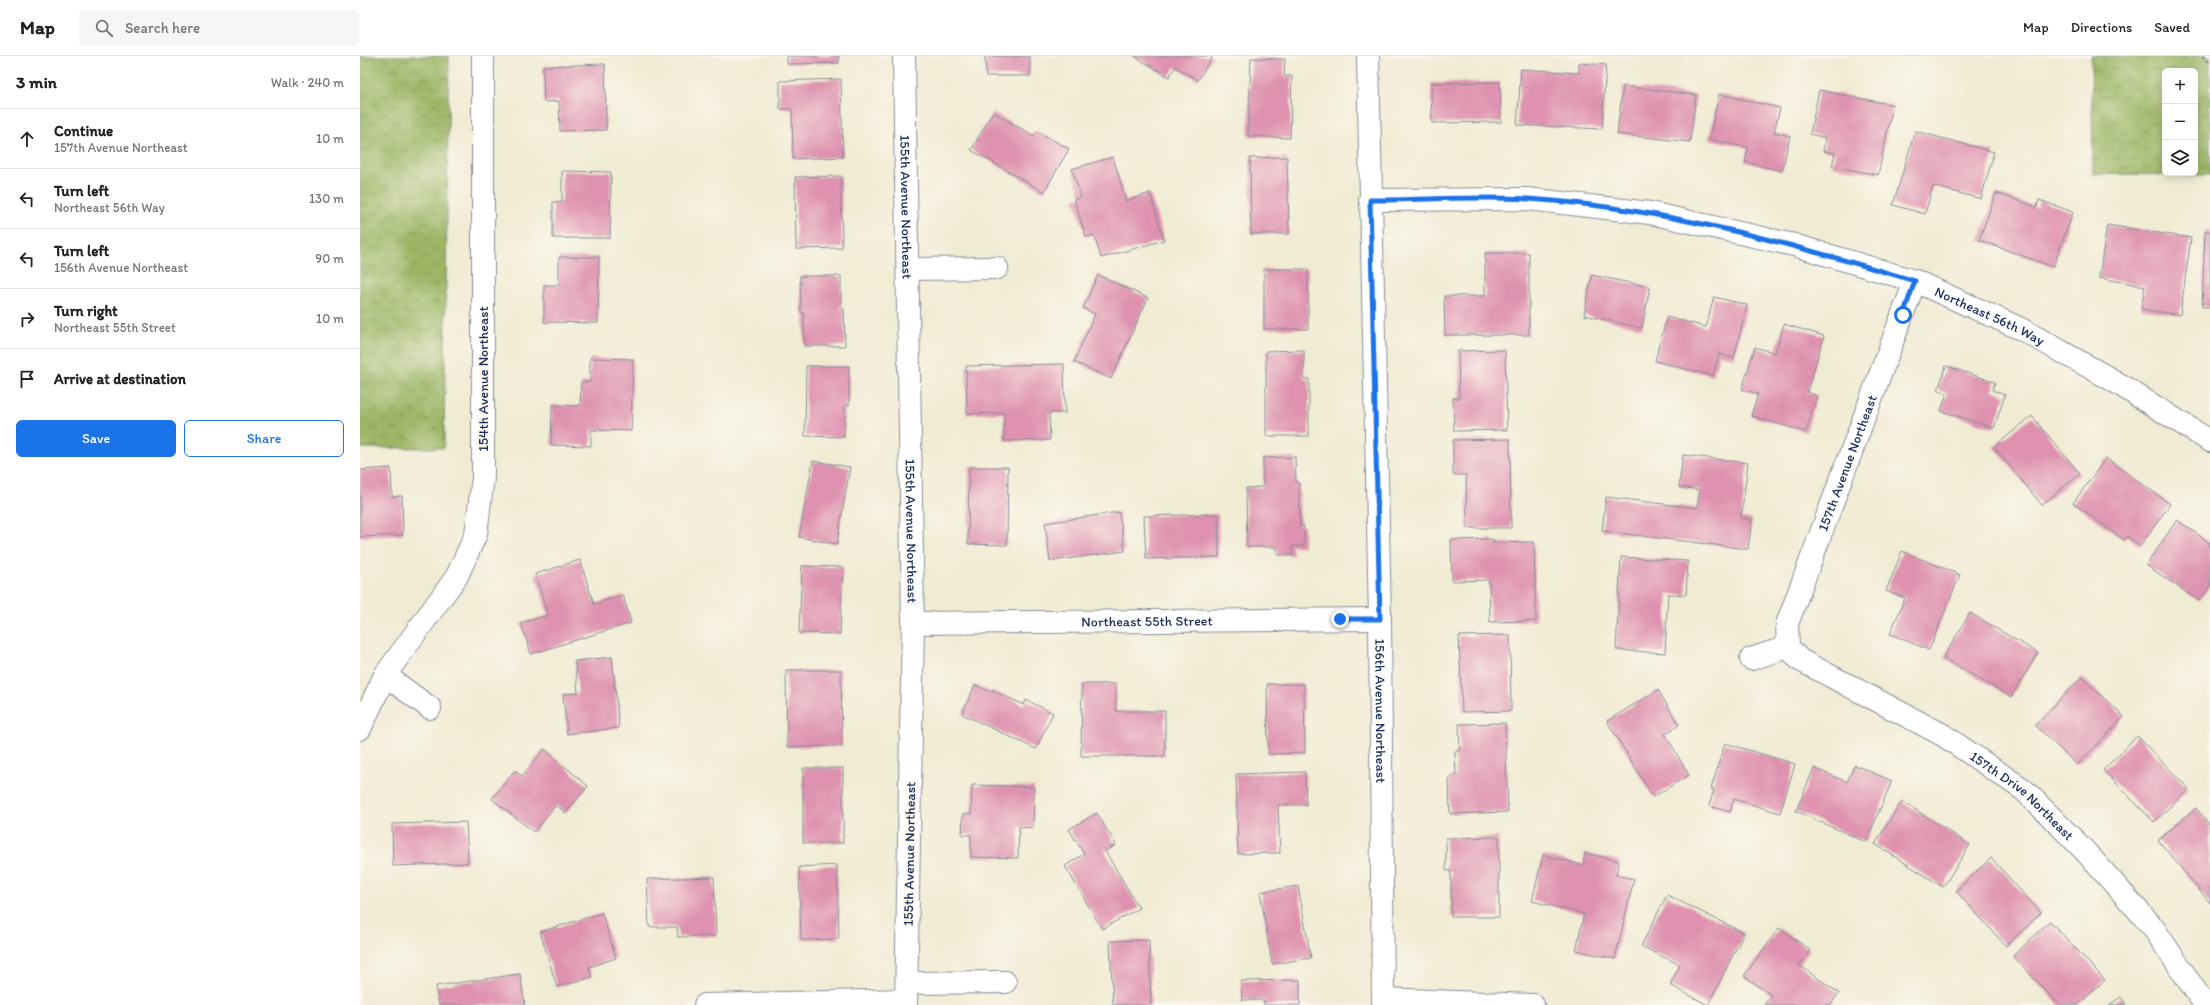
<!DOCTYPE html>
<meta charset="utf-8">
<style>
body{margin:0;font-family:Itim,sans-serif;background:#f6f6f6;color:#222}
.controls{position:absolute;right:12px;top:12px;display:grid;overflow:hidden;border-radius:6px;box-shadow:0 2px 10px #0003}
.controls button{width:36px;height:36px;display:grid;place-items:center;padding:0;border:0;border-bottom:1px solid #e0e0e0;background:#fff;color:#222;font:20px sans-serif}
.stop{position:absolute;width:12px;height:12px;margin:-9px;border:3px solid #1a73e8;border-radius:50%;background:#fff}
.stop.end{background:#1a73e8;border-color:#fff;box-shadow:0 1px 4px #0008}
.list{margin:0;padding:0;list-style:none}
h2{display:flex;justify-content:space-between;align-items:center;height:52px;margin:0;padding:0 16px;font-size:17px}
h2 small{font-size:13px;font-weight:400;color:#767676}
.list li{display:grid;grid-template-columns:26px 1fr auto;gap:12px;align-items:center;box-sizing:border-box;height:60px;padding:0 16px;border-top:1px solid #e0e0e0}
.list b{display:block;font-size:15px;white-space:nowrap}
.list p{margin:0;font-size:13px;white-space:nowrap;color:#767676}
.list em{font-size:13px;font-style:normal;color:#767676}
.actions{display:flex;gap:8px;padding:12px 16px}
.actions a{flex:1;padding:9px 0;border:1px solid #1a73e8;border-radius:6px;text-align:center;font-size:14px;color:#1a73e8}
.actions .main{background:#1a73e8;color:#fff}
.icon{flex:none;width:22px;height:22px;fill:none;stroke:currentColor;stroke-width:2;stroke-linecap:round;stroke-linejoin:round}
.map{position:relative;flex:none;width:1850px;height:949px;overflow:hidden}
header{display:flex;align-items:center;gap:24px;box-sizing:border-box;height:56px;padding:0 20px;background:#fff;border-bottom:1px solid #e0e0e0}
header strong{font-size:19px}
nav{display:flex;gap:22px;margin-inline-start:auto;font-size:14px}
.search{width:280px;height:36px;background:#f6f6f6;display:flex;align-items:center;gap:10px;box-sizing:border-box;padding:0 14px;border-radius:6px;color:#767676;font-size:15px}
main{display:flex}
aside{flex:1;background:#fff}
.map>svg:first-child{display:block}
.forest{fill:url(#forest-crowns);stroke:#5c7262;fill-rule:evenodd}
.building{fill:#de92af}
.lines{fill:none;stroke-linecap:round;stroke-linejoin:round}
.street-casing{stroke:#868d98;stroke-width:24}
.secondary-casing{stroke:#868d98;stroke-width:24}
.path{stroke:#868d98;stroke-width:2.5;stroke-dasharray:3 3;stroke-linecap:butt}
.street{stroke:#fff;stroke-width:22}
.secondary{stroke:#fff;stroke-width:22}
.route{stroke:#1a73e8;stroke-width:5}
.labels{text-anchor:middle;stroke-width:3.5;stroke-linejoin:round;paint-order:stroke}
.street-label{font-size:14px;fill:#1b2f5e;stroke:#fbf7ec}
</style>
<header>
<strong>Map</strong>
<div class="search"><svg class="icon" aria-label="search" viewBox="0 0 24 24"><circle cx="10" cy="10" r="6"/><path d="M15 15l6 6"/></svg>Search here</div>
<nav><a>Map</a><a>Directions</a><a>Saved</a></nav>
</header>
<main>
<aside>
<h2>3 min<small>Walk · 240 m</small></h2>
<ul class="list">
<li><svg class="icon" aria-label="ahead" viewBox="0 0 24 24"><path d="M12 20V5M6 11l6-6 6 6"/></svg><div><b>Continue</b><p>157th Avenue Northeast</p></div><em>10 m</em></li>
<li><svg class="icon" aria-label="left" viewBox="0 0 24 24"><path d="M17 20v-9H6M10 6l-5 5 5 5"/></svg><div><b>Turn left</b><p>Northeast 56th Way</p></div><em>130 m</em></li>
<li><svg class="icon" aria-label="left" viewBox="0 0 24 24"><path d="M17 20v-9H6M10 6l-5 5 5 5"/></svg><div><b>Turn left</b><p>156th Avenue Northeast</p></div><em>90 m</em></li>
<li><svg class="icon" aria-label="right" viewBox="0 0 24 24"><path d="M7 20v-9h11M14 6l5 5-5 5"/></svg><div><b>Turn right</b><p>Northeast 55th Street</p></div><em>10 m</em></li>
<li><svg class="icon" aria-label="arrive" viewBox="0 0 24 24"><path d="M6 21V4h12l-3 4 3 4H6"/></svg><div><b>Arrive at destination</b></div></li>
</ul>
<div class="actions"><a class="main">Save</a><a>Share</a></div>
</aside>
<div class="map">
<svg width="1850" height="949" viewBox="0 0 1850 949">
<defs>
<pattern id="forest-crowns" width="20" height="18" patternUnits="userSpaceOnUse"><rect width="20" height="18" fill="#9db666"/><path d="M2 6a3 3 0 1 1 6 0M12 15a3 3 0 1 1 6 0" fill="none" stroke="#7f9457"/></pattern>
</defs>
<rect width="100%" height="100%" fill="#fbf7ec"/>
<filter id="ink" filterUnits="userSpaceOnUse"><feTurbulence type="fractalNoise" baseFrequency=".025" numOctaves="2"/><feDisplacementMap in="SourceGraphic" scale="8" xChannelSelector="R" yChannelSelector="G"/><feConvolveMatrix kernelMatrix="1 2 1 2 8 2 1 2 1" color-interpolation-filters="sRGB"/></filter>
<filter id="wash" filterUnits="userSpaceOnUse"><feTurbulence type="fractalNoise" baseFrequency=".012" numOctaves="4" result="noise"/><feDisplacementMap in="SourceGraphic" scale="16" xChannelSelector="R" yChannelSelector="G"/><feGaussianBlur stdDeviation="0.9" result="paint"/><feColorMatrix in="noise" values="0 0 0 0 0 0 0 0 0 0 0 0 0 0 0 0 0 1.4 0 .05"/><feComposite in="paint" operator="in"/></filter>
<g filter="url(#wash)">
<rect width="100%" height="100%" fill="#f0ebd3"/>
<!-- forest -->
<path class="forest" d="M 0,0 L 89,0 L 84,392 L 0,392 Z
M 1731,0 L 1850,0 L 1850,119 L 1733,118 ZM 1805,15 L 1835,15 L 1835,117 L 1805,117 Z"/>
<g id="blocks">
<!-- building -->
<path class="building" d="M 427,0 L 479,0 L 479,7 L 427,8 Z
M 625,0 L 670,0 L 670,20 L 626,20 Z
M 774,0 L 853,0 L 838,24 L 815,11 L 809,21 Z
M 891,2 L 925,3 L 924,20 L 932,20 L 930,82 L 888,80 Z
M 1219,7 L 1246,9 L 1242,73 L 1157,69 L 1161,13 L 1219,17 Z
M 245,8 L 246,74 L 200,75 L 199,45 L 184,46 L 183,10 Z
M 481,23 L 483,101 L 433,103 L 432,53 L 420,53 L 420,25 Z
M 1140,26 L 1141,66 L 1072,67 L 1071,27 Z
M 1263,30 L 1336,39 L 1330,86 L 1257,78 Z
M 1459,34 L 1533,49 L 1518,119 L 1472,110 L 1475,97 L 1463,95 L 1465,82 L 1450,78 Z
M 1359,38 L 1420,52 L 1414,76 L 1430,80 L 1422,115 L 1385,106 L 1388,92 L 1349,83 Z
M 633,56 L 674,80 L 677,75 L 709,93 L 684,136 L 611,94 Z
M 1555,75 L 1634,96 L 1621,143 L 1573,130 L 1565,158 L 1533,149 Z
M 753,101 L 766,145 L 790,137 L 804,184 L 741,202 L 734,179 L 726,181 L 714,143 L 721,141 L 712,113 Z
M 927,101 L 929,178 L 891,178 L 890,102 Z
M 202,115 L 251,116 L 250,182 L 193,182 L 193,146 L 202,146 Z
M 481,120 L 482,192 L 436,193 L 435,121 Z
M 1636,137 L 1677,151 L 1679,144 L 1713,156 L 1693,211 L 1619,184 Z
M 1747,169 L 1831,182 L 1820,259 L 1781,253 L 1785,230 L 1739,222 Z
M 1845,175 L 1850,175 L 1850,251 L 1842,251 Z
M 1125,197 L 1169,197 L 1169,279 L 1085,279 L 1084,240 L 1125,240 Z
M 199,201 L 239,201 L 238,267 L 184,266 L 184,229 L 199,229 Z
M 904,213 L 948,213 L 948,273 L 904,273 Z
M 738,219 L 788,242 L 751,323 L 714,306 L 735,258 L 723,252 Z
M 1232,219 L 1290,231 L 1282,272 L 1224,259 Z
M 440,220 L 481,220 L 481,253 L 484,253 L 485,290 L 444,290 L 444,257 L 441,257 Z
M 1354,241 L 1387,249 L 1374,302 L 1359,298 L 1353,320 L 1295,305 L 1307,261 L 1346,271 Z
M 1424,268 L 1464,280 L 1447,336 L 1457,340 L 1446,376 L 1391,360 L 1398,338 L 1382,333 L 1395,291 L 1415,297 Z
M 944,294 L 944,323 L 949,323 L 949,380 L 906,380 L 906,295 Z
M 1145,294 L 1147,374 L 1094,375 L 1093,342 L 1099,342 L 1098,295 Z
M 230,302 L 273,303 L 271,375 L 231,374 L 231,390 L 191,389 L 192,349 L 220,350 L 221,326 L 230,326 Z
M 704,308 L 705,357 L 689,357 L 690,384 L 644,385 L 644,357 L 607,358 L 606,310 Z
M 446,310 L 489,310 L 489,349 L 485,349 L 484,381 L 445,380 Z
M 1586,310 L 1635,326 L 1632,334 L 1645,339 L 1634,372 L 1581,355 L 1587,337 L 1578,334 Z
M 1672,360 L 1720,418 L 1682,449 L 1634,391 Z
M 1150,383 L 1151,472 L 1107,472 L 1106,419 L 1093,419 L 1093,384 Z
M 1323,399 L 1388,407 L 1381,462 L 1392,463 L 1388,493 L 1242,475 L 1246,441 L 1337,452 L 1340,434 L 1319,431 Z
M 935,401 L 936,427 L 939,427 L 940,470 L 944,470 L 944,490 L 932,490 L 933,499 L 917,499 L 917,491 L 887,491 L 886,432 L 903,431 L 903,402 Z
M 1746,402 L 1810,448 L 1780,490 L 1767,480 L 1764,484 L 1713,447 Z
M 453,405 L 490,411 L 477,488 L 439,481 Z
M 609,411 L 648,411 L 647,489 L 608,488 Z
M 31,412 L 32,441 L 42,440 L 43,479 L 0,481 L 0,414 Z
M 759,456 L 765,495 L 690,505 L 685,467 Z
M 858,458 L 859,501 L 786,503 L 784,460 Z
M 1817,464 L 1850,487 L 1850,530 L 1839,545 L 1786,509 Z
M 1133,483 L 1133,487 L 1174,486 L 1176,565 L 1130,566 L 1129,524 L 1092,525 L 1091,484 Z
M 1542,495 L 1600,519 L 1569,594 L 1530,578 L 1545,542 L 1526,535 Z
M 1261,501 L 1328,505 L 1326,539 L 1308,538 L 1305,597 L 1256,594 Z
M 220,504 L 234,548 L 263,539 L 271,567 L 171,598 L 161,567 L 188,559 L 175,518 Z
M 442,510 L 483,511 L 480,578 L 439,577 Z
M 1610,557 L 1678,597 L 1651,641 L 1583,602 Z
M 1150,579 L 1151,655 L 1102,656 L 1099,580 Z
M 252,601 L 259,672 L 207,678 L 203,638 L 218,637 L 215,605 Z
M 426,614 L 481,614 L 482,690 L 427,691 Z
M 1722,621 L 1764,661 L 1717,709 L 1675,669 Z
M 722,628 L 756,628 L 756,655 L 805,655 L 805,700 L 721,700 Z
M 907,628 L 944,628 L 945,697 L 908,698 Z
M 615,629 L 631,636 L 632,634 L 664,649 L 666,644 L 693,657 L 676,693 L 602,658 Z
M 1298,634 L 1319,669 L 1305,678 L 1329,719 L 1293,741 L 1247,665 Z
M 1145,667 L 1148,756 L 1090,758 L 1089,721 L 1096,720 L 1095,695 L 1100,695 L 1099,668 Z
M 1777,680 L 1829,733 L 1794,766 L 1743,714 Z
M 1365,687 L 1435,708 L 1420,757 L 1374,743 L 1370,756 L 1349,750 L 1354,734 L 1351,733 Z
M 184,693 L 228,730 L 206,757 L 196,749 L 174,776 L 132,743 L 155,714 L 162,720 Z
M 1495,709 L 1532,725 L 1506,786 L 1436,755 L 1454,712 L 1487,726 Z
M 443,712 L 483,712 L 483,787 L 443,787 Z
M 945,716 L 946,749 L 918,749 L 920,797 L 878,798 L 876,718 Z
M 612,729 L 674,731 L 673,772 L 659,771 L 658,802 L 611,801 L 611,779 L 602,779 L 603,758 L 611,758 Z
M 1542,745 L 1610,789 L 1583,831 L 1515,788 Z
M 1836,752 L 1850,769 L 1850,847 L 1798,784 Z
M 737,757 L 756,789 L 745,795 L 779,852 L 742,873 L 705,810 L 724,798 L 709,773 Z
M 106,766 L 108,807 L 33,810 L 32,768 Z
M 1139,781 L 1139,861 L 1091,861 L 1091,815 L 1086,815 L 1086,782 Z
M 1225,797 L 1259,805 L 1256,819 L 1274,823 L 1255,903 L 1216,894 L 1224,858 L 1172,845 L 1183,799 L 1223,809 Z
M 1631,802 L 1681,857 L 1646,890 L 1596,835 Z
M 477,809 L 479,883 L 441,884 L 439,811 Z
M 354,821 L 356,880 L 318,881 L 317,871 L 289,871 L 287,823 Z
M 938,830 L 951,902 L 912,908 L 900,836 Z
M 1307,839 L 1384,877 L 1348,949 L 1310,929 L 1320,909 L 1281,890 Z
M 242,857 L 256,902 L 229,911 L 232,921 L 197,931 L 180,876 Z
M 1690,865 L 1745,924 L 1718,949 L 1699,949 L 1653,900 Z
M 1419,872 L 1450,894 L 1439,909 L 1479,937 L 1470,949 L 1404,949 L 1411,939 L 1384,920 Z
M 789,884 L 791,949 L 753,949 L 750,885 Z
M 160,918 L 165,949 L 79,949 L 76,930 Z
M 940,924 L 940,949 L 904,949 L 904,944 L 882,944 L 881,925 Z
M 1761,941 L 1766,949 L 1749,949 Z"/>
</g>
</g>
<g filter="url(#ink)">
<use href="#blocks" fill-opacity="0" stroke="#868d98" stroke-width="1"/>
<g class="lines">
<defs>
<g id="street">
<path id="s1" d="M 544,0 L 553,567 L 546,949"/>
<path id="s2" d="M 1010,144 L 1167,143 L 1290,157 L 1434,189 L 1555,225 L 1661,273 L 1754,325 L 1850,385"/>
<path d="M 548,213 L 637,212"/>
<path id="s3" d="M 553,567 L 1020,563"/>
<path id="s4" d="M 1428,591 L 1440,604 L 1583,679 L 1664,734 L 1723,793 L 1792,870 L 1845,949"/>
<path id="s5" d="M 1428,591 L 1427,568 L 1555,225"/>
<path d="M 1391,603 L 1428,591"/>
<path d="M 25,619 L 70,652"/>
<path d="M 0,673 L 25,619 L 97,520 L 116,478 L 123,421 L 123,0"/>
<path d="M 547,927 L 645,926"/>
<path d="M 1023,943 L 1173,949"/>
<path d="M 345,949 L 546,944"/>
</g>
<g id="secondary">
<path id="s6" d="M 1008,0 L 1020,563 L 1023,949"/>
</g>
</defs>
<!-- street casing -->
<use href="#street" class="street-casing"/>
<!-- secondary casing -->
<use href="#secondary" class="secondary-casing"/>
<!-- path -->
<path class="path" d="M 1842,0 L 1850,6"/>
<!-- street -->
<use href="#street" class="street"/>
<!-- secondary -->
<use href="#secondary" class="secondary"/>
</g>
</g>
<g class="lines" filter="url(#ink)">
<!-- route -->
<path class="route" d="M 980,563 L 1020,563 L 1010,144 C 1062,144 1116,140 1168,143 C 1300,151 1429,187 1555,225 L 1543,259"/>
</g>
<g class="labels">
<!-- street labels -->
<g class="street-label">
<text dy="5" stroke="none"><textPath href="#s1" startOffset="151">155th Avenue Northeast</textPath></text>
<text dy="5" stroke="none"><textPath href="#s2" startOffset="637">Northeast 56th Way</textPath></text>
<text transform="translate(123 323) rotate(-90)" y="5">154th Avenue Northeast</text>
<text dy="5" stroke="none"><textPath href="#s5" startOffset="195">157th Avenue Northeast</textPath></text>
<text dy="5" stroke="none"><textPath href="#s1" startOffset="475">155th Avenue Northeast</textPath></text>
<text dy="5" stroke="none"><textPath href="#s3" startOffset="234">Northeast 55th Street</textPath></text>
<text dy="5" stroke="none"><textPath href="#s6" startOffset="655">156th Avenue Northeast</textPath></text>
<text dy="5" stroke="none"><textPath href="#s4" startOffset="279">157th Drive Northeast</textPath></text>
<text transform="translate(549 798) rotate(-89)" y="5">155th Avenue Northeast</text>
</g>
</g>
</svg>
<div class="controls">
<button>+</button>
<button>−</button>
<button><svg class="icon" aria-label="layers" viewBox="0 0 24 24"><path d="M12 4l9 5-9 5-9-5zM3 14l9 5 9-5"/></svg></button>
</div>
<div class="stop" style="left:1543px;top:259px"></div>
<div class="stop end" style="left:980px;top:563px"></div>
</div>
</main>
